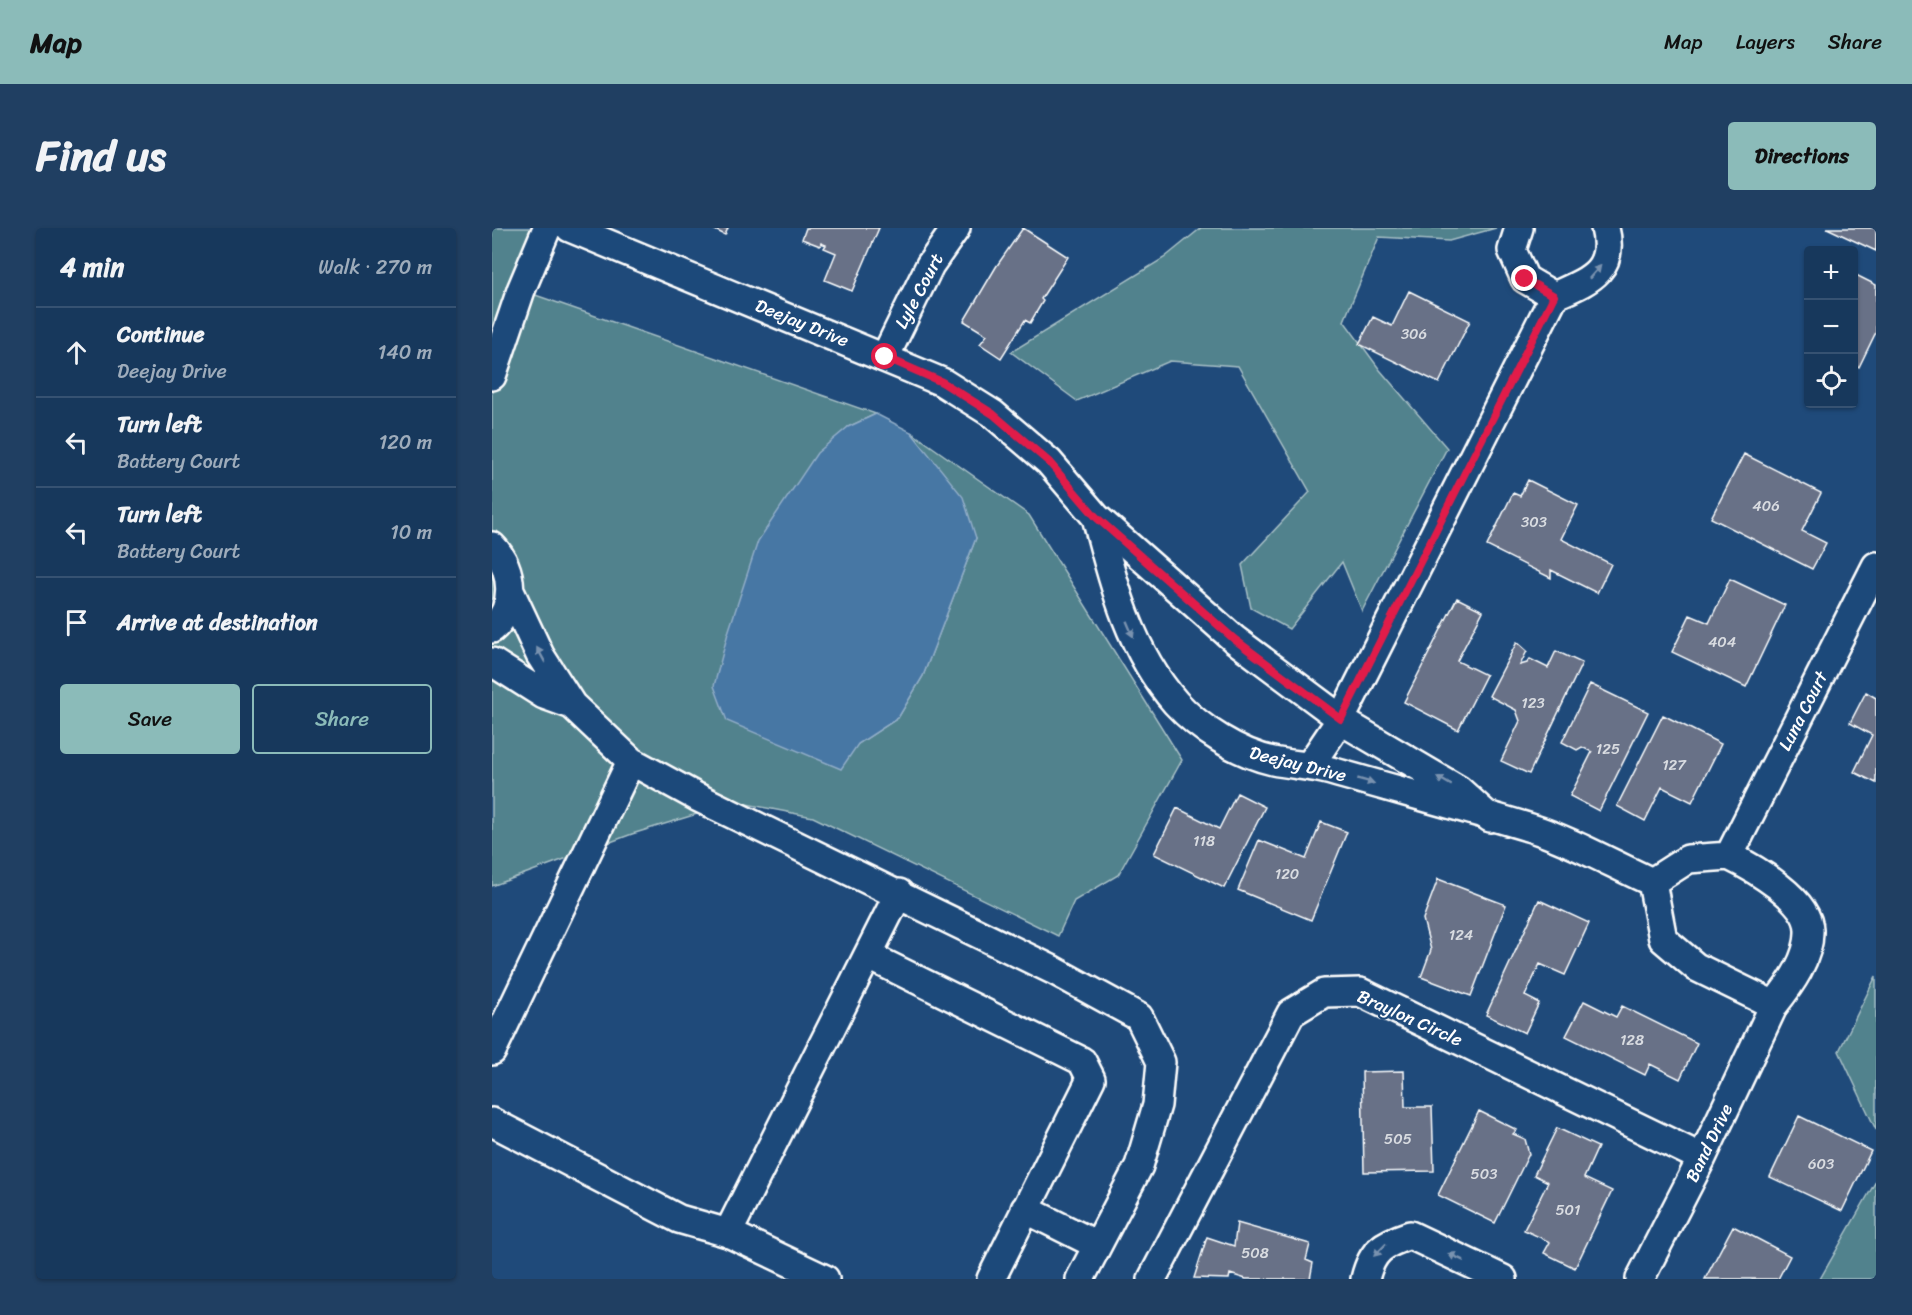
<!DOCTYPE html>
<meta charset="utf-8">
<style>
body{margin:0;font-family:Sriracha,sans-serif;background:#203f62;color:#f1f3f6}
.controls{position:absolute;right:18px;top:18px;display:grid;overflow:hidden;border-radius:6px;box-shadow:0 2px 4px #0004}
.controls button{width:54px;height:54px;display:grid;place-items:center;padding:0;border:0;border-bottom:2px solid #365272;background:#17385c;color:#f1f3f6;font:30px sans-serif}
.stop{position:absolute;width:18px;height:18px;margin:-14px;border:4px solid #e11d48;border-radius:50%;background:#fff}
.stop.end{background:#e11d48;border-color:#fff;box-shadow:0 2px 6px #0008}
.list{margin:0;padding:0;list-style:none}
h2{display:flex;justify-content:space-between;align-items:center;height:78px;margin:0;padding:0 24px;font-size:26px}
h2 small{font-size:20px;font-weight:400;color:#9eacbb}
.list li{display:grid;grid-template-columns:39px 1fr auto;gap:18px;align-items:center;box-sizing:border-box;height:90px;padding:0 24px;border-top:2px solid #365272}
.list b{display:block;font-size:22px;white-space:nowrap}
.list p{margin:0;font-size:20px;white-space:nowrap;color:#9eacbb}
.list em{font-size:20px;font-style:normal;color:#9eacbb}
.actions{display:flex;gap:12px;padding:18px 24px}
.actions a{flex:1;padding:14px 0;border:2px solid #8bbbb9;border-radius:6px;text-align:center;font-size:21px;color:#8bbbb9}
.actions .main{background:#8bbbb9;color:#111}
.icon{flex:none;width:33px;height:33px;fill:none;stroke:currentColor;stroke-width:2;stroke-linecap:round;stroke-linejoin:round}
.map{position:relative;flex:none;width:1384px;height:1051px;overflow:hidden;border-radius:6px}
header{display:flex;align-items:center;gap:36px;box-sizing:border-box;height:84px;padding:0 30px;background:#8bbbb9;color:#111}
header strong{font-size:28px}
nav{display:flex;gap:33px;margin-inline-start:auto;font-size:21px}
.intro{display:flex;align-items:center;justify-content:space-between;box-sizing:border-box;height:144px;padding:0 36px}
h1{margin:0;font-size:42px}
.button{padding:15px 27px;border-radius:6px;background:#8bbbb9;color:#111;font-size:21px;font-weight:700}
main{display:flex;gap:36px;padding:0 36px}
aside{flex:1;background:#17385c;border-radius:6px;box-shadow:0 2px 4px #0004}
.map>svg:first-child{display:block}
.green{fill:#51828d;stroke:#a8c0c6;stroke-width:1.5}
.water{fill:#4777a4;stroke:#91adc8;stroke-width:1.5}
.building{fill:#677187;stroke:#fff;stroke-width:1.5}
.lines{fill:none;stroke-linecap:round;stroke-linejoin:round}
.minor-casing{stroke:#fff;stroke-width:32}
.minor{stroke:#1f4a7a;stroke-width:27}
.oneway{fill:#7992af}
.route{stroke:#e11d48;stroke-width:8}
.labels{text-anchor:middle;stroke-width:4.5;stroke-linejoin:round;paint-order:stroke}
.number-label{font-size:15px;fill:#d9dce1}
.street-label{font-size:18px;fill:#fff;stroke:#1f4a7a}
</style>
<header>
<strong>Map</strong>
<nav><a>Map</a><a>Layers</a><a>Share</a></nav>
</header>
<div class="intro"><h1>Find us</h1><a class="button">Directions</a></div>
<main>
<aside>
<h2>4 min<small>Walk · 270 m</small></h2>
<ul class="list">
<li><svg class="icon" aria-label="ahead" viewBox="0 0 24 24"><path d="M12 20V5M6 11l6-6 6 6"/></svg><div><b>Continue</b><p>Deejay Drive</p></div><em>140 m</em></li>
<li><svg class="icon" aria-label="left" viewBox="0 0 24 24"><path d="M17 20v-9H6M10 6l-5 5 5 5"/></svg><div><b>Turn left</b><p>Battery Court</p></div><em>120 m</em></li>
<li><svg class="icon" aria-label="left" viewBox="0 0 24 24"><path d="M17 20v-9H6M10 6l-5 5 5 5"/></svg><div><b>Turn left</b><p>Battery Court</p></div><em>10 m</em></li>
<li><svg class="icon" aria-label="arrive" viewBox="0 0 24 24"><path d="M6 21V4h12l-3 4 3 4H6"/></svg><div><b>Arrive at destination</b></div></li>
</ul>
<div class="actions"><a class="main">Save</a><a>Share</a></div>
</aside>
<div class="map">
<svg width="1384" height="1051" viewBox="0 0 1384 1051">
<rect width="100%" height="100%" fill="#1f4a7a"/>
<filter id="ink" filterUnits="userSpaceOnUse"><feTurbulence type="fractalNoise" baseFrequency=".0167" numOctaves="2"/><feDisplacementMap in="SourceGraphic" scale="12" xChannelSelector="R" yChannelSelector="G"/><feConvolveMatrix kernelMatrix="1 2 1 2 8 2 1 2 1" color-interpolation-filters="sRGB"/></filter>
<g filter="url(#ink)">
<!-- green -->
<path class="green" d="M 0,0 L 53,0 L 29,62 L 384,186 L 356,199 L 366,516 L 406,490 L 431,448 L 484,310 L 440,232 L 419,204 L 537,287 L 690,532 L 626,647 L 582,673 L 566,708 L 321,589 L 244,574 L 140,606 L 0,658 Z
M 709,0 L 1004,0 L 957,13 L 887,9 L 852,93 L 888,142 L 955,220 L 870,383 L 850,334 L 797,401 L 759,380 L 750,337 L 818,264 L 746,138 L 678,133 L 585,173 L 519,124 L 672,30 Z
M 1384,748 L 1384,902 L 1347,823 Z
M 1384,953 L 1384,1051 L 1328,1051 Z"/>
<!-- water -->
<path class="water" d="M 384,186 L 419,204 L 471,269 L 484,310 L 431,448 L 406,490 L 366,516 L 349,541 L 235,493 L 222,458 L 236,405 L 266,313 L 325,225 L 356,199 Z"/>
<!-- building -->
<path class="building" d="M 219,0 L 236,0 L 233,7 Z
M 314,0 L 387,0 L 360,63 L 333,52 L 344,25 L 332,20 L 334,17 L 329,15 L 328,18 L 310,11 Z
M 531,0 L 576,29 L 549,71 L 551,73 L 538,95 L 533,92 L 509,130 L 488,116 L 495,107 L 472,93 L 504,39 Z
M 1335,0 L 1384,0 L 1384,23 Z
M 1362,46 L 1384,57 L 1384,104 L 1367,139 L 1362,136 Z
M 917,63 L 978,93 L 947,155 L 867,116 L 881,89 L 900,98 Z
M 1252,226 L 1329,265 L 1310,303 L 1334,315 L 1320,341 L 1219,290 Z
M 1036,252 L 1086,277 L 1069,311 L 1119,336 L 1105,365 L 1059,342 L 1059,350 L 995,318 L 1021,265 L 1028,268 Z
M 1238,351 L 1293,377 L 1254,459 L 1180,424 L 1198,387 L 1217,395 Z
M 965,370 L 991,383 L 965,433 L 994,447 L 966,502 L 912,474 Z
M 1025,414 L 1035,423 L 1028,437 L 1035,435 L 1038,431 L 1056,440 L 1064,423 L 1090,435 L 1037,546 L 1009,533 L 1028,493 L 1024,482 L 997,468 Z
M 1098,456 L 1156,484 L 1107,583 L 1078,568 L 1100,524 L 1090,519 L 1085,522 L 1070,514 Z
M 1374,464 L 1384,470 L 1384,555 L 1362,544 L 1380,507 L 1358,495 Z
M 1171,487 L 1229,516 L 1200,574 L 1170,559 L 1153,593 L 1125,578 Z
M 745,565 L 773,579 L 732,660 L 662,626 L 685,580 L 727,601 Z
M 829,594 L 855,604 L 819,692 L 746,662 L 767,612 L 814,631 Z
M 946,651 L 1014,677 L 979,768 L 929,749 L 939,722 L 931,691 Z
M 1047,672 L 1097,695 L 1073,747 L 1048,736 L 1033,768 L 1047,775 L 1033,805 L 994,787 Z
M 1092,773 L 1124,789 L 1130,778 L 1205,815 L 1188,851 L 1158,836 L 1153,847 L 1074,808 Z
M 912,843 L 913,879 L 940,879 L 942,943 L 872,944 L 870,844 Z
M 987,883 L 1025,902 L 1021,906 L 1033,911 L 1037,926 L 1003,995 L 946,967 Z
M 1307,888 L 1379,923 L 1350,983 L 1278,949 Z
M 1065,900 L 1106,919 L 1092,950 L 1120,963 L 1083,1040 L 1052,1025 L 1058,1014 L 1032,1002 L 1056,954 L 1042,947 Z
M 745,995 L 818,1016 L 814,1032 L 821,1035 L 818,1051 L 754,1051 L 738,1046 L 737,1051 L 702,1050 L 715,1009 L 742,1018 Z
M 1241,998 L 1298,1028 L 1286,1051 L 1213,1051 Z"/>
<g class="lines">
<defs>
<path id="minor" d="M 78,0 L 450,154 L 501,186 L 557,234 L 604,289
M 1027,0 L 1020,22 L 1033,51 L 1062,68
M 393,129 L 438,37 L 464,0
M 0,148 L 29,62 L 55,0
M 0,318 C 22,340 25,380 0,401
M 18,363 L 48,427 L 80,477 L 139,533 L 205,569 L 561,742 L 647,789 L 669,834 L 665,877 L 647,938 L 588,1051
M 0,434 L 52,467 L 80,477
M 818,537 L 849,491 L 1062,68 C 1095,53 1124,44 1113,0
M 998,590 L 967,562 L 860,499 L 742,411 L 604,289 C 621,355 638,423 684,475 C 708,501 746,525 781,533 C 800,537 819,537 839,543 C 905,562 973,580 1039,600 C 1078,612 1122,637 1160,654
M 1237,628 C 1262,640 1317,672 1317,702 C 1318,730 1298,757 1282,777 L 1204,739 L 1171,711 L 1160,654 L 1196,631 Z
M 1237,628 L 1384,338
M 377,728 L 590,833 L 599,851 L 499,1051
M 0,823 L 139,533
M 0,894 L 187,991 L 236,1005 L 333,1051
M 533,981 L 605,1017
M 236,1005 L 407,665
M 660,1051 L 799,785 L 832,765 L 868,764 L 1210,930
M 873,1051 C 880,1022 891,1016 918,1007 L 1011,1051
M 1148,1051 L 1210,930 L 1282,777"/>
</defs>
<!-- minor casing -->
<use href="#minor" class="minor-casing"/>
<!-- minor -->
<use href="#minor" class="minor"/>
</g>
<!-- one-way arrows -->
<defs><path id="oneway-solid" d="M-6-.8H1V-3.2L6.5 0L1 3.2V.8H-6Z" transform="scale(1.5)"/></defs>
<g class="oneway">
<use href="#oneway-solid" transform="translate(1103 44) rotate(-48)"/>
<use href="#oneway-solid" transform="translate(638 401) rotate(67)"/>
<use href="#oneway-solid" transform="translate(49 427) rotate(-119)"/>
<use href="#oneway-solid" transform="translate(874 553) rotate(16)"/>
<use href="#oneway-solid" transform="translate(952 553) rotate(-150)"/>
<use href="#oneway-solid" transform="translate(888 1022) rotate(135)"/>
<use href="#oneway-solid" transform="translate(964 1029) rotate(-155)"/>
</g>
</g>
<g class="lines" filter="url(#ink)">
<!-- route -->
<path class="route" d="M 393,129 L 450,154 L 501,186 L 557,234 L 604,289 L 742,411 L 849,491 L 1062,68 L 1033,51"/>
</g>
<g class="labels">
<!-- number labels -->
<g class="number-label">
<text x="922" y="111">306</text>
<text x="1274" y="283">406</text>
<text x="1042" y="299">303</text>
<text x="1230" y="419">404</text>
<text x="1041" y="480">123</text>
<text x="1116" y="526">125</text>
<text x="1182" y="542">127</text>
<text x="712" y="618">118</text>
<text x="795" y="651">120</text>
<text x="969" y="712">124</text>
<text x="1140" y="817">128</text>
<text x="906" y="916">505</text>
<text x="1329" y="941">603</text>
<text x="992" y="951">503</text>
<text x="1076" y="987">501</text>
<text x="763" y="1030">508</text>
</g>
<!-- street labels -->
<g class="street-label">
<text transform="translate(427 63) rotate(-62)" y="6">Lyle Court</text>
<text transform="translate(310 95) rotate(22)" y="6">Deejay Drive</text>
<text transform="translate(1311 483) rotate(-63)" y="6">Luna Court</text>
<text transform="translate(806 536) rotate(14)" y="6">Deejay Drive</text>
<text transform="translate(918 790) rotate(24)" y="6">Braylon Circle</text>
<text transform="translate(1217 915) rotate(-64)" y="6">Band Drive</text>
</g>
</g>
</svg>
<div class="controls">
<button>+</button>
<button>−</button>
<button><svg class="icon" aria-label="locate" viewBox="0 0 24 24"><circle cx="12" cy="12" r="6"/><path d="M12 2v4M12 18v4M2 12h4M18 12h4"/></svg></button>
</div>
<div class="stop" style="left:393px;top:129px"></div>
<div class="stop end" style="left:1033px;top:51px"></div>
</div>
</main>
